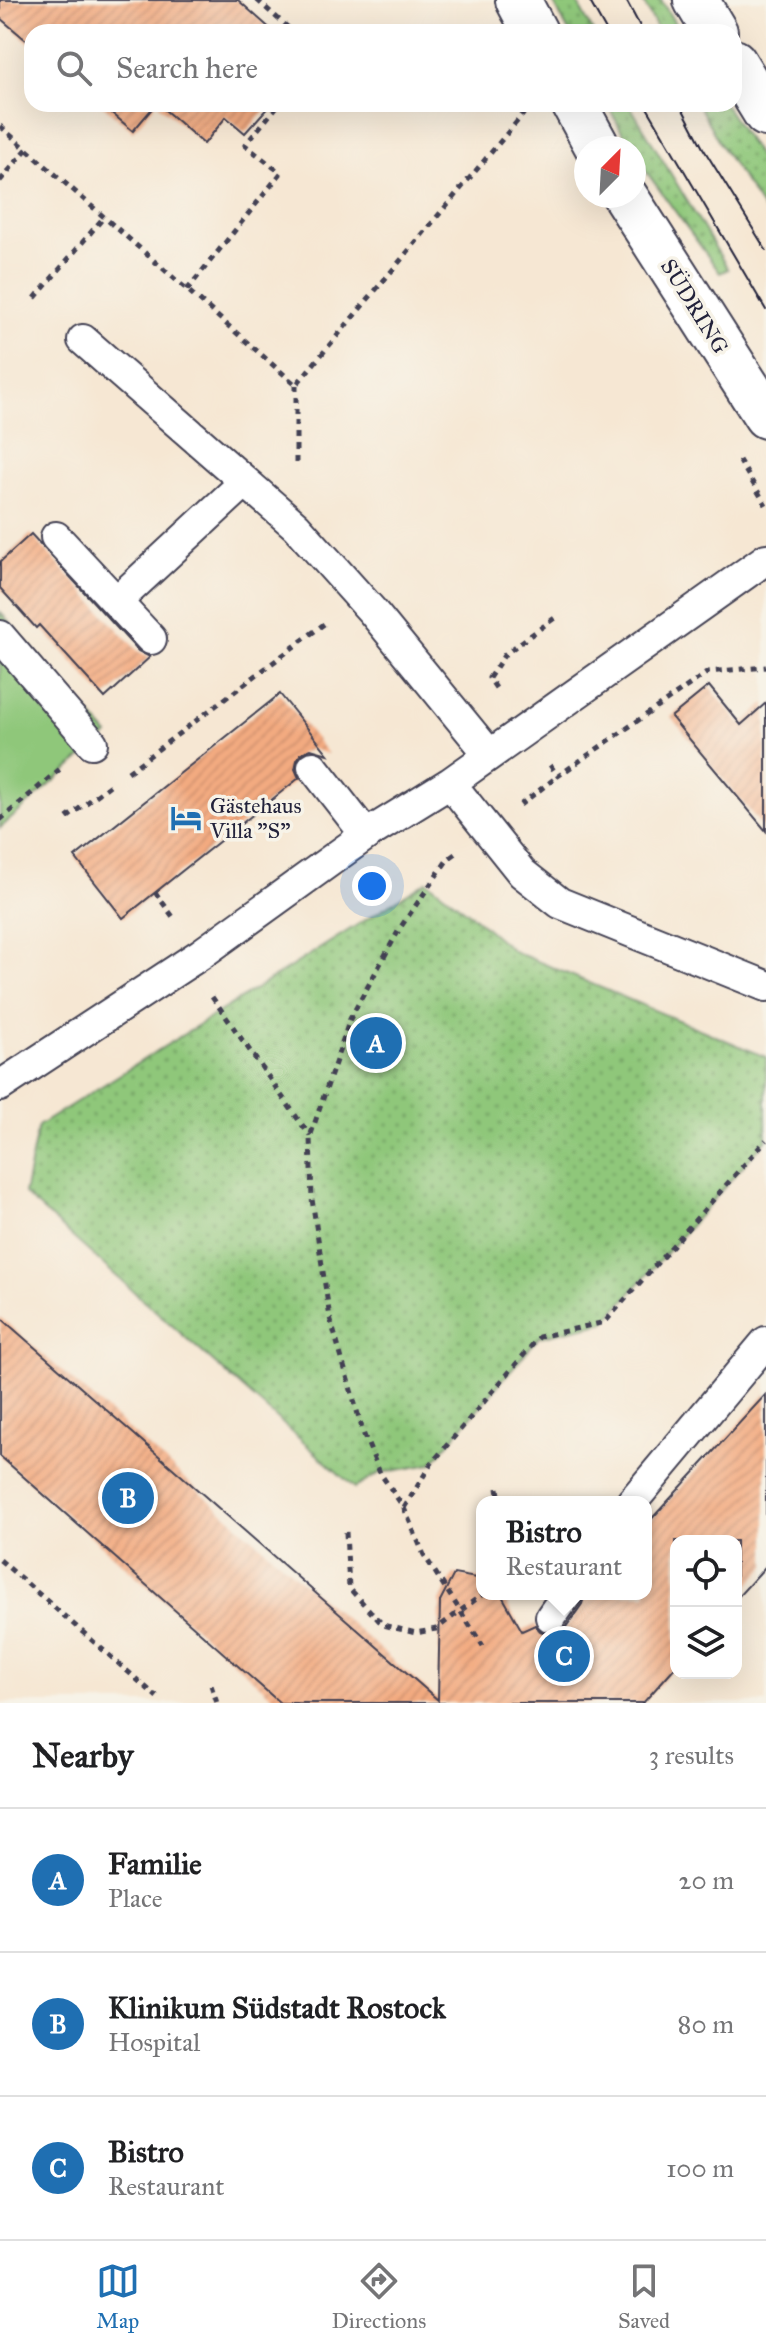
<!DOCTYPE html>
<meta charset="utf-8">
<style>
body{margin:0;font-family:"IM FELL Great Primer",serif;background:#f6f6f6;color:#202124}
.controls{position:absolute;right:24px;bottom:24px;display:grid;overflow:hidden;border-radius:16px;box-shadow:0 8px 32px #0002}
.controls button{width:72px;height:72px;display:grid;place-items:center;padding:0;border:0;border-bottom:2px solid #e0e0e0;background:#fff;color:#202124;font:40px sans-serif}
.compass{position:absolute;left:574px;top:136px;width:72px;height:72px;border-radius:50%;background:#fff;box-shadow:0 8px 32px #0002;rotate:24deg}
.you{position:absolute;left:372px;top:886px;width:28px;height:28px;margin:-20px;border:6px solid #fff;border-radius:50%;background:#1a73e8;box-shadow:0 0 0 12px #1a73e833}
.badge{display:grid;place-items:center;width:52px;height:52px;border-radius:50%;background:#1f6fb2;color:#fff;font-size:26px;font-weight:700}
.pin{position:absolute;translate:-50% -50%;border:4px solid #fff;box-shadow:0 2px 8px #0006}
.popup{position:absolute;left:476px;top:1496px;width:176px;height:104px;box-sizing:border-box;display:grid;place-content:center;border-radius:16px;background:#fff;filter:drop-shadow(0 2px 6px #0005);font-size:26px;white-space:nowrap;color:#757577}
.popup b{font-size:30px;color:#202124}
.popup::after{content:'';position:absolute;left:50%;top:100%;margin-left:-16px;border:16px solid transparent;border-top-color:#fff}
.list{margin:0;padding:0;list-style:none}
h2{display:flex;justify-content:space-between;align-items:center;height:104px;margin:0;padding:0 32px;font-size:34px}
h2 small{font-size:26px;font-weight:400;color:#757577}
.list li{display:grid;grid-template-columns:52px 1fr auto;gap:24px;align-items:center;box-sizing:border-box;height:144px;padding:0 32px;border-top:2px solid #e0e0e0}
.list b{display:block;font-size:30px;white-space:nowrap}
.list p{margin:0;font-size:26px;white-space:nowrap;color:#757577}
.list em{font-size:26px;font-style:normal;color:#757577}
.icon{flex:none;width:44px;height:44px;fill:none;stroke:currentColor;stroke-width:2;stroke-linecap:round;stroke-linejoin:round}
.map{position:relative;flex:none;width:766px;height:1703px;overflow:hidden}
.search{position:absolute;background:#fff;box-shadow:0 8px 32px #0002;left:24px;right:24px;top:24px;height:88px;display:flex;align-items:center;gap:20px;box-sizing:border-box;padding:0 28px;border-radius:24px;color:#757577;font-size:30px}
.sheet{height:536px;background:#fff}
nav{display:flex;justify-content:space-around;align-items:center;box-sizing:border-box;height:112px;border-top:2px solid #e0e0e0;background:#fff;font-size:22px;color:#757577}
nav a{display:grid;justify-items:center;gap:4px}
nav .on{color:#1f6fb2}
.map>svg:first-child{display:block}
.grass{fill:url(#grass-dots);stroke:#58745a;stroke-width:2}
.garden{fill:#8fc77a;stroke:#58745a;stroke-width:2}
.building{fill:url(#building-hatch)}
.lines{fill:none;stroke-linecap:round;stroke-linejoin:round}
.service-casing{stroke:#424052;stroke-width:34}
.primary-casing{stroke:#424052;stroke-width:48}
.path{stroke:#424052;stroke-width:5;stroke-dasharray:6 6;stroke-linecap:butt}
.service{stroke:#fff;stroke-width:30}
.primary{stroke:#fff;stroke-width:44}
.tram{stroke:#22223b;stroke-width:2}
.labels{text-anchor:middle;stroke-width:7;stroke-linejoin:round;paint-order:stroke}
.street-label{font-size:22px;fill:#22223b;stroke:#f7f3e8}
.poi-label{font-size:22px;fill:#22223b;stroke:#f7f3e8;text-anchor:start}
</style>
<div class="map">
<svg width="766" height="1703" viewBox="0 0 766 1703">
<defs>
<pattern id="grass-dots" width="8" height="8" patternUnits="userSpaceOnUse" patternTransform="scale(2)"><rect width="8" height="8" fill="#8fc77a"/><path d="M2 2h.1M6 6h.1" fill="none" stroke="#74a165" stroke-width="1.8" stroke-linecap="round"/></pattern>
<pattern id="building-hatch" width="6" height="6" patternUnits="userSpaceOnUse" patternTransform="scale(2)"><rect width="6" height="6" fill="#f3aa80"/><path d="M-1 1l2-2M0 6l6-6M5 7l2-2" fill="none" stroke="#d09270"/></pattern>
</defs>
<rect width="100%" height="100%" fill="#f7f3e8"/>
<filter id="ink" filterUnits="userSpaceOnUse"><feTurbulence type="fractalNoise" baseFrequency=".0125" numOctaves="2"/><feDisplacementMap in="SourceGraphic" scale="16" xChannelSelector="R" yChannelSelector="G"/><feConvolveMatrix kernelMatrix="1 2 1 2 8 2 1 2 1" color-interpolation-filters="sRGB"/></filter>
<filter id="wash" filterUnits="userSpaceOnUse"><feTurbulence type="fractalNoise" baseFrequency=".006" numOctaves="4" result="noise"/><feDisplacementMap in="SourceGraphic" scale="32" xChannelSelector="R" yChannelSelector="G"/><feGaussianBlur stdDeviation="1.8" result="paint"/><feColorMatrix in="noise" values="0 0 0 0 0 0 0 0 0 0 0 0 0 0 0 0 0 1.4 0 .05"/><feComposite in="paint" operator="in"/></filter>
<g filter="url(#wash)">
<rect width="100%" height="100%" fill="#f6e7d3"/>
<!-- grass -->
<path class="grass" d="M 552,0 L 576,0 L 593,32 L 569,32 Z
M 642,0 L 661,0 L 680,32 L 659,32 Z
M 607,104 L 629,104 L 728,269 L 720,273 L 635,156 L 634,148 L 631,148 Z
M 698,104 L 724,104 L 766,168 L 766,214 L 721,146 Z
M 427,881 L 469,913 L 513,951 L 766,1057 L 766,1140 L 605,1322 L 539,1337 L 431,1464 L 380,1473 L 355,1488 L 24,1194 L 38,1126 Z"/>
<!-- garden -->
<path class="garden" d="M 0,612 L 108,735 L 0,828 Z"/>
<g id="blocks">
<!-- building -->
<path class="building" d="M 0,0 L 238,0 L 274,32 L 32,32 L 32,45 L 0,18 Z
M 101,104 L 156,104 L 133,131 Z
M 158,104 L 271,104 L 245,133 L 226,117 L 204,144 Z
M 31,534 L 138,651 L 150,657 L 105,698 L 39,625 L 36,628 L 0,588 L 0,562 Z
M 709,686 L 741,725 L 766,703 L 766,831 L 671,717 Z
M 280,694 L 328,754 L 311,749 L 301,753 L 297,760 L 295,769 L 299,778 L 123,918 L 75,857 Z
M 0,1317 L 438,1700 L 440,1601 L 454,1574 L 482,1579 L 482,1594 L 501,1594 L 522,1631 L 535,1625 L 540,1631 L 549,1635 L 558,1634 L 566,1627 L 582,1604 L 585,1594 L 646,1594 L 646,1525 L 766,1394 L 766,1566 L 736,1599 L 736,1541 L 676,1541 L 676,1666 L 643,1703 L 280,1703 L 0,1456 Z"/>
</g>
</g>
<g filter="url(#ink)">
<use href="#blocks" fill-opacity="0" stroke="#424052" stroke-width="2"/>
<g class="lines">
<defs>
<path id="service" d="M 83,340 L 296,526 L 373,612 L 489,754
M 56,537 L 151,639
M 117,601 L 245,482
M 0,636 L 92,743
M 313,767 L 366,835
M 450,783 L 522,873 L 560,903 L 766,986
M 0,1086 L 201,954 L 366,835 L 450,783 L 766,559
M 632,1502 L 766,1342
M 551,1617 L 567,1594"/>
<path id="primary" d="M 518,0 L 535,32
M 696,0 L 715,32
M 734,62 L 766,114
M 574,104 L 598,148
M 625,196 L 766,416"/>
</defs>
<!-- service casing -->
<use href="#service" class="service-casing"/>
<!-- primary casing -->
<use href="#primary" class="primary-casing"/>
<!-- path -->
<path class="path" d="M 257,0 L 293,32
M 0,126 L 296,385 L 525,112
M 0,181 L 27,149
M 187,290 L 281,173 L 245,145 L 279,104
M 35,298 L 104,217
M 296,385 L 296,468
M 739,460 L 766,505
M 496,688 L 489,678 L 505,654 L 556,617
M 550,765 L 558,776 L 708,672 L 766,667
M 128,772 L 324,624
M 520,805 L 558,776
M 67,818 L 110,785
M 0,820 L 60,769
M 455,854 L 448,859 L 400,928 L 350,1019 L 310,1137 L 312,1199 L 330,1318 L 364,1435 L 380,1473 L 404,1508 L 424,1555 L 483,1646
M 155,892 L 176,921
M 212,997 L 310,1136
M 498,1488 L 500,1502
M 404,1508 L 431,1464 L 539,1337 L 605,1322 L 766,1140
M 346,1532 L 349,1588 L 383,1625 L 416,1633 L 436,1629 L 483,1594
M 0,1560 L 157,1697
M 211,1685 L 217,1703"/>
<!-- service -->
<use href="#service" class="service"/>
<!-- primary -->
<use href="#primary" class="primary"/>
<!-- tram -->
<path class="tram" d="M 589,0 L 607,32
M 626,0 L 643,32
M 645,104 L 766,310
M 680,104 L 703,148 L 766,250"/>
</g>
</g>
<!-- icons -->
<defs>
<symbol id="hotel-bare" viewBox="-9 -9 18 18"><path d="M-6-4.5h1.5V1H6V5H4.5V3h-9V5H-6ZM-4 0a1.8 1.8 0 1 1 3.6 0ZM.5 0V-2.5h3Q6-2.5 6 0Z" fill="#1f6fb2" stroke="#f7f3e8" stroke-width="2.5" paint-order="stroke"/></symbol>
</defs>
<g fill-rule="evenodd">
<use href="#hotel-bare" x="164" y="796" width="44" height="44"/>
</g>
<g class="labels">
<!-- street labels -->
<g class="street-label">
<text transform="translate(695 306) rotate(58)" y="8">SÜDRING</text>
</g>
<!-- poi labels -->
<g class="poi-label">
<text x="210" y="813">Gästehaus<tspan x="210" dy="25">Villa "S"</tspan></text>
</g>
</g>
</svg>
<div class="controls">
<button><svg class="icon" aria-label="locate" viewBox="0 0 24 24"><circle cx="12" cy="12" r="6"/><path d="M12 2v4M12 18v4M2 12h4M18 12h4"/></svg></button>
<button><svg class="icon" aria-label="layers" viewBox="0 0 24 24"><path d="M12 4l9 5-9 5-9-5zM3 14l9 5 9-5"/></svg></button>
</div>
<svg class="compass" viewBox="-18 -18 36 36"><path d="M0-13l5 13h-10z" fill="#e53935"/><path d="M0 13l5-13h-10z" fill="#757577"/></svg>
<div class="you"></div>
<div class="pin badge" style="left:376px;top:1043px">A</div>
<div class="pin badge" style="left:128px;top:1498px">B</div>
<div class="pin badge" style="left:564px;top:1656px">C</div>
<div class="popup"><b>Bistro</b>Restaurant</div>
<div class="search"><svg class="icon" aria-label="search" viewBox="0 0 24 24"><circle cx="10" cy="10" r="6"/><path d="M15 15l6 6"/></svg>Search here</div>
</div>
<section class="sheet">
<h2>Nearby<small>3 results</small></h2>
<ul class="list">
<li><span class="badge">A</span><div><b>Familie</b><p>Place</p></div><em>20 m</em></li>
<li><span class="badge">B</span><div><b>Klinikum Südstadt Rostock</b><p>Hospital</p></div><em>80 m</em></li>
<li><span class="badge">C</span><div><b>Bistro</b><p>Restaurant</p></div><em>100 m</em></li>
</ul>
</section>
<nav>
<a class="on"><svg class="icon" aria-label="map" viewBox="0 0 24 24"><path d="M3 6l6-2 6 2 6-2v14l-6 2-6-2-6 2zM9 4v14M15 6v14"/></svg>Map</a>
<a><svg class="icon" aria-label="directions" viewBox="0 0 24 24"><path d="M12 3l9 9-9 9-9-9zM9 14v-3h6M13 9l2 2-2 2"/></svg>Directions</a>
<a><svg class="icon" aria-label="saved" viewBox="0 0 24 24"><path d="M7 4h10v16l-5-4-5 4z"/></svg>Saved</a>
</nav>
